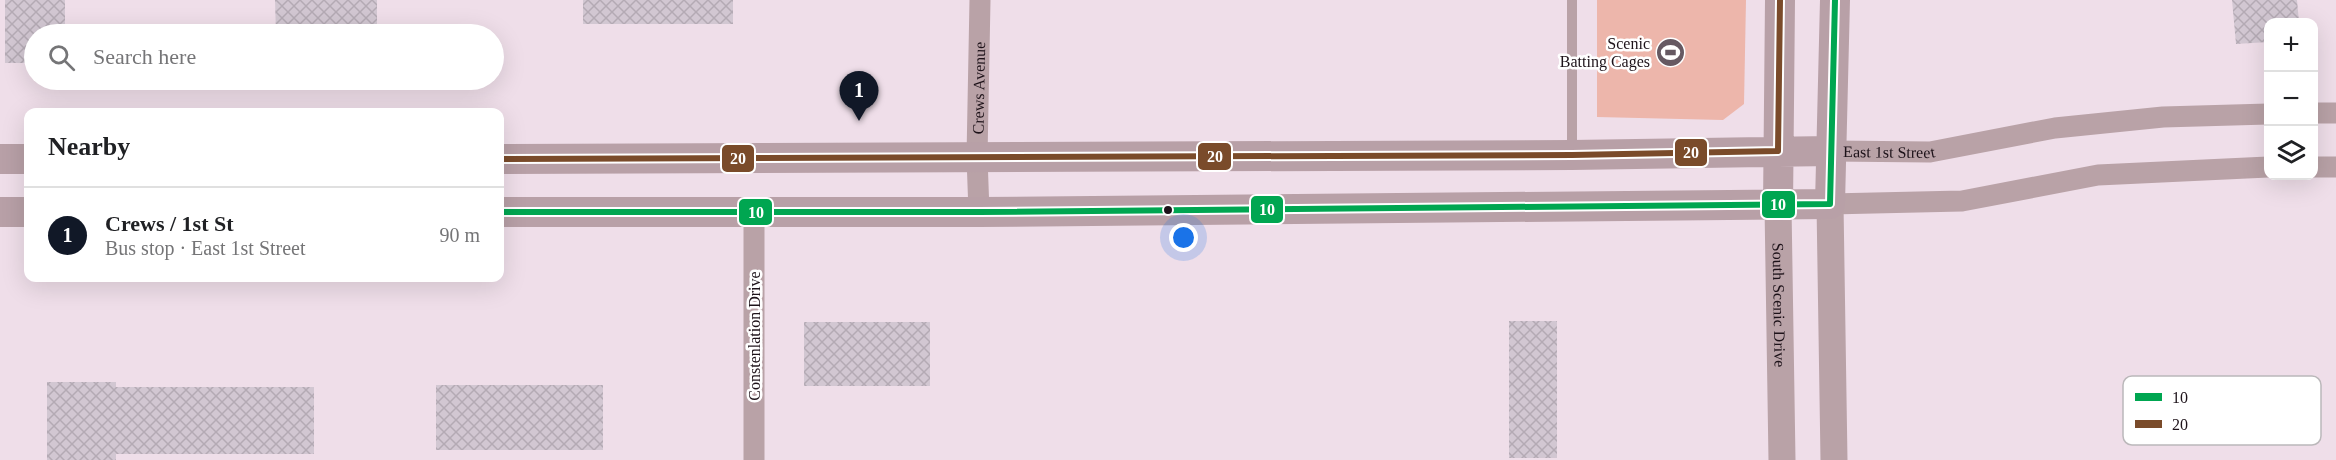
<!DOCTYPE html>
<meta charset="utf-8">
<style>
body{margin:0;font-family:"Times New Roman",serif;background:#f6f6f6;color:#202124}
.controls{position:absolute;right:18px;top:18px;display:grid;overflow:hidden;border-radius:12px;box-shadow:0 6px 24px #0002}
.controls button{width:54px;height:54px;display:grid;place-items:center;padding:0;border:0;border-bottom:2px solid #e0e0e0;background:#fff;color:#202124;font:30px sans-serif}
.you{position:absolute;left:1184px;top:238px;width:21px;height:21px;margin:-15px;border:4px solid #fff;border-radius:50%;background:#1a73e8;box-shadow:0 0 0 9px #1a73e833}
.badge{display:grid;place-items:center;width:39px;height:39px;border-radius:50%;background:#111827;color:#fff;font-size:20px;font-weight:700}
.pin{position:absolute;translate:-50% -50px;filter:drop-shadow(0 2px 3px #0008)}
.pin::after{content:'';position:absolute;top:32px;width:21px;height:18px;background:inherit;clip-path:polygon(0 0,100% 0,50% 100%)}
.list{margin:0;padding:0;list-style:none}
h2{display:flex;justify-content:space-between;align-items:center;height:78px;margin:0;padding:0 24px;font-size:26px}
h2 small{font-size:20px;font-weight:400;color:#757577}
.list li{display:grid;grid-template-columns:39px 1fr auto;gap:18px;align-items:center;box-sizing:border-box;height:96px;padding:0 24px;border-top:2px solid #e0e0e0}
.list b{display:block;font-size:22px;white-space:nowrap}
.list p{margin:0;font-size:20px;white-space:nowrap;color:#757577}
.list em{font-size:20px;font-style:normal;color:#757577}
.icon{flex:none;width:33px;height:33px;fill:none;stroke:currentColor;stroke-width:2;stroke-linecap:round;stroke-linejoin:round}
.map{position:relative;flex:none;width:2336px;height:460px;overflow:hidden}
.search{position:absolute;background:#fff;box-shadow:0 6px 24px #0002;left:24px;top:24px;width:480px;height:66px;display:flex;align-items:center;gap:15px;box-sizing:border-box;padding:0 21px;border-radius:33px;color:#757577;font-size:22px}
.panel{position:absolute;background:#fff;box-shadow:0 6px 24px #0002;left:24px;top:108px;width:480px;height:174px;border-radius:12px}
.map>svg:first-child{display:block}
.pitch{fill:#edb6ab}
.building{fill:url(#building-cross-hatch)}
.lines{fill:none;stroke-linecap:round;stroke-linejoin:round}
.service{stroke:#b9a2a7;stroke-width:10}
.minor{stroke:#b9a2a7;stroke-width:21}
.tertiary{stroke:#b9a2a7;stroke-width:27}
.secondary{stroke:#b8a0a7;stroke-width:30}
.bus-1-casing{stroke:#fff;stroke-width:10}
.bus-2-casing{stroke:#fff;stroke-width:10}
.bus-1{stroke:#00a651;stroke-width:6}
.bus-2{stroke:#7a4b2a;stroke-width:6}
.bus-dot{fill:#1d1219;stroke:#fff;stroke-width:2}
.labels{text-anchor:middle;stroke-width:5;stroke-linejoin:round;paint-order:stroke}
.poi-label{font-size:16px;fill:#1d1219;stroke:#fff;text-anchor:end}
.street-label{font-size:16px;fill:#1d1219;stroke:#fff}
.key{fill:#fff;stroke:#bbb8ba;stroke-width:1.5}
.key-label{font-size:16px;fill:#1d1219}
.line-badge{stroke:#fff;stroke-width:2}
.badge-label{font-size:16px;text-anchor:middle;font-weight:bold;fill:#fff}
</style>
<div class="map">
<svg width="2336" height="460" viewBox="0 0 2336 460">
<defs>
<pattern id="building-cross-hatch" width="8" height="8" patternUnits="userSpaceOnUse" patternTransform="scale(1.5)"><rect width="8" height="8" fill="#d2c7d2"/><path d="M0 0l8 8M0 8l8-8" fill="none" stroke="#b4aab4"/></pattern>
</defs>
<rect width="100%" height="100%" fill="#efdee9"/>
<!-- pitch -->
<path class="pitch" d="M 1597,0 L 1746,0 L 1744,104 L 1723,120 L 1597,117 Z"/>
<!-- building -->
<path class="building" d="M 5,0 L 65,0 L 65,34 L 34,34 L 34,63 L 5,63 Z
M 275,0 L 377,0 L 377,31 L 309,31 L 309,34 L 276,34 Z
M 583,0 L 733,0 L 733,24 L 583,24 Z
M 2232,0 L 2297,0 L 2299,22 L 2268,22 L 2268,42 L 2236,44 Z
M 1509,321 L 1557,321 L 1557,458 L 1509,458 Z
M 804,322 L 930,322 L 930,386 L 804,386 Z
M 47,382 L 116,382 L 116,387 L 314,387 L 314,454 L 116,454 L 116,460 L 47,460 Z
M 436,385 L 603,385 L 603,450 L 436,450 Z"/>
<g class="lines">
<!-- service -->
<path class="service" d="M 1572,152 L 1572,0"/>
<!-- minor -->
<g class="minor">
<path d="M 2314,113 L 2336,113"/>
<path id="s1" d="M 1832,151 L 1930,152 L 2055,128 L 2163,117 L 2268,114"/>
<path d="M 2314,167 L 2336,167"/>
<path d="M 1830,204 L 1962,201 L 2098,175 L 2268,167"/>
<path d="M 754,211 L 754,460"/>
<path id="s2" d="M 979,212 L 977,157 L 980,0"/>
</g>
<!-- tertiary -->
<g class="tertiary">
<path d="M 1830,204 L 1834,460"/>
<path id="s3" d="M 1778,206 L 1782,460"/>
</g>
<!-- secondary -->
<path class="secondary" d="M 0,159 L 28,159
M 500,159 L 1572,155 L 1832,151
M 1778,206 L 1780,0
M 0,212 L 28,212
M 500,212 L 979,212 L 1830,204 L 1835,0"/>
<defs>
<path id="bus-1" d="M 500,212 L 979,212 L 1830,204 L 1835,0"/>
<path id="bus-2" d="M 500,159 L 1572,155 L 1778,151 L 1780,0"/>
</defs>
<!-- bus-1 casing -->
<use href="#bus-1" class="bus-1-casing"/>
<!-- bus-2 casing -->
<use href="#bus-2" class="bus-2-casing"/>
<!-- bus-1 -->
<use href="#bus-1" class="bus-1"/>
<!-- bus-2 -->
<use href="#bus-2" class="bus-2"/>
</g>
<!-- icons -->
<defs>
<symbol id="stadium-disc" viewBox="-11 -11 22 22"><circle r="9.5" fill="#665962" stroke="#fff"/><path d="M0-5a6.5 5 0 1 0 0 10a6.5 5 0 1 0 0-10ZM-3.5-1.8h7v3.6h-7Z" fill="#fff"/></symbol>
</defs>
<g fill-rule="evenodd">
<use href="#stadium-disc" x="1654" y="36" width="33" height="33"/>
</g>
<!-- markers -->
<circle class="bus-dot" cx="1168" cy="210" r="5"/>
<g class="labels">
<!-- poi labels -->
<g class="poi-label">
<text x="1650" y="49">Scenic<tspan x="1650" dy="18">Batting Cages</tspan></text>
</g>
<!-- street labels -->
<g class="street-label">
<text dy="6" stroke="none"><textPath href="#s2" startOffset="124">Crews Avenue</textPath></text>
<text dy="6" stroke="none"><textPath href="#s1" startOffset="57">East 1st Street</textPath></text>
<text dy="6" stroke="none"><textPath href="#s3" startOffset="99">South Scenic Drive</textPath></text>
<text transform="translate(754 336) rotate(-90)" y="6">Constenlation Drive</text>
</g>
</g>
<!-- legend -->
<rect x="2123" y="376" width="198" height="69" rx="9" class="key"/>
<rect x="2135" y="393" width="27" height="8" fill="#00a651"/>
<rect x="2135" y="420" width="27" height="8" fill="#7a4b2a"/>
<g class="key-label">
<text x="2172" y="403">10</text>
<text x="2172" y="430">20</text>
</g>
<g class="line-badge">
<rect x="1674" y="138" width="34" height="29" rx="6" fill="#7a4b2a"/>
<rect x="1197" y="142" width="35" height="29" rx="6" fill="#7a4b2a"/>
<rect x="721" y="144" width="34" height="29" rx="6" fill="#7a4b2a"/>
<rect x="1761" y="190" width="35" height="29" rx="6" fill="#00a651"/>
<rect x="1250" y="195" width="34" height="29" rx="6" fill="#00a651"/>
<rect x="738" y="198" width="35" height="28" rx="6" fill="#00a651"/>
</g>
<g class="badge-label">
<text x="1691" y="158">20</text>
<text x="1215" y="162">20</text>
<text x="738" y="164">20</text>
<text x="1778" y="210">10</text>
<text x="1267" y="215">10</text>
<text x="756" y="218">10</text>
</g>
</svg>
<div class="controls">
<button>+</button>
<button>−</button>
<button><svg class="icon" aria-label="layers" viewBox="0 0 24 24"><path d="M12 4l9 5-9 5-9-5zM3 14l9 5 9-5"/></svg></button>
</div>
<div class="you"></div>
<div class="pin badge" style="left:859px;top:121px">1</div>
<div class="search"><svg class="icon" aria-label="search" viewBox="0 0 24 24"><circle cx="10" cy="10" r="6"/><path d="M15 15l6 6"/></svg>Search here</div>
<section class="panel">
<h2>Nearby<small></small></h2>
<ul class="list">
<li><span class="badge">1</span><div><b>Crews / 1st St</b><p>Bus stop · East 1st Street</p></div><em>90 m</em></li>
</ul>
</section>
</div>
